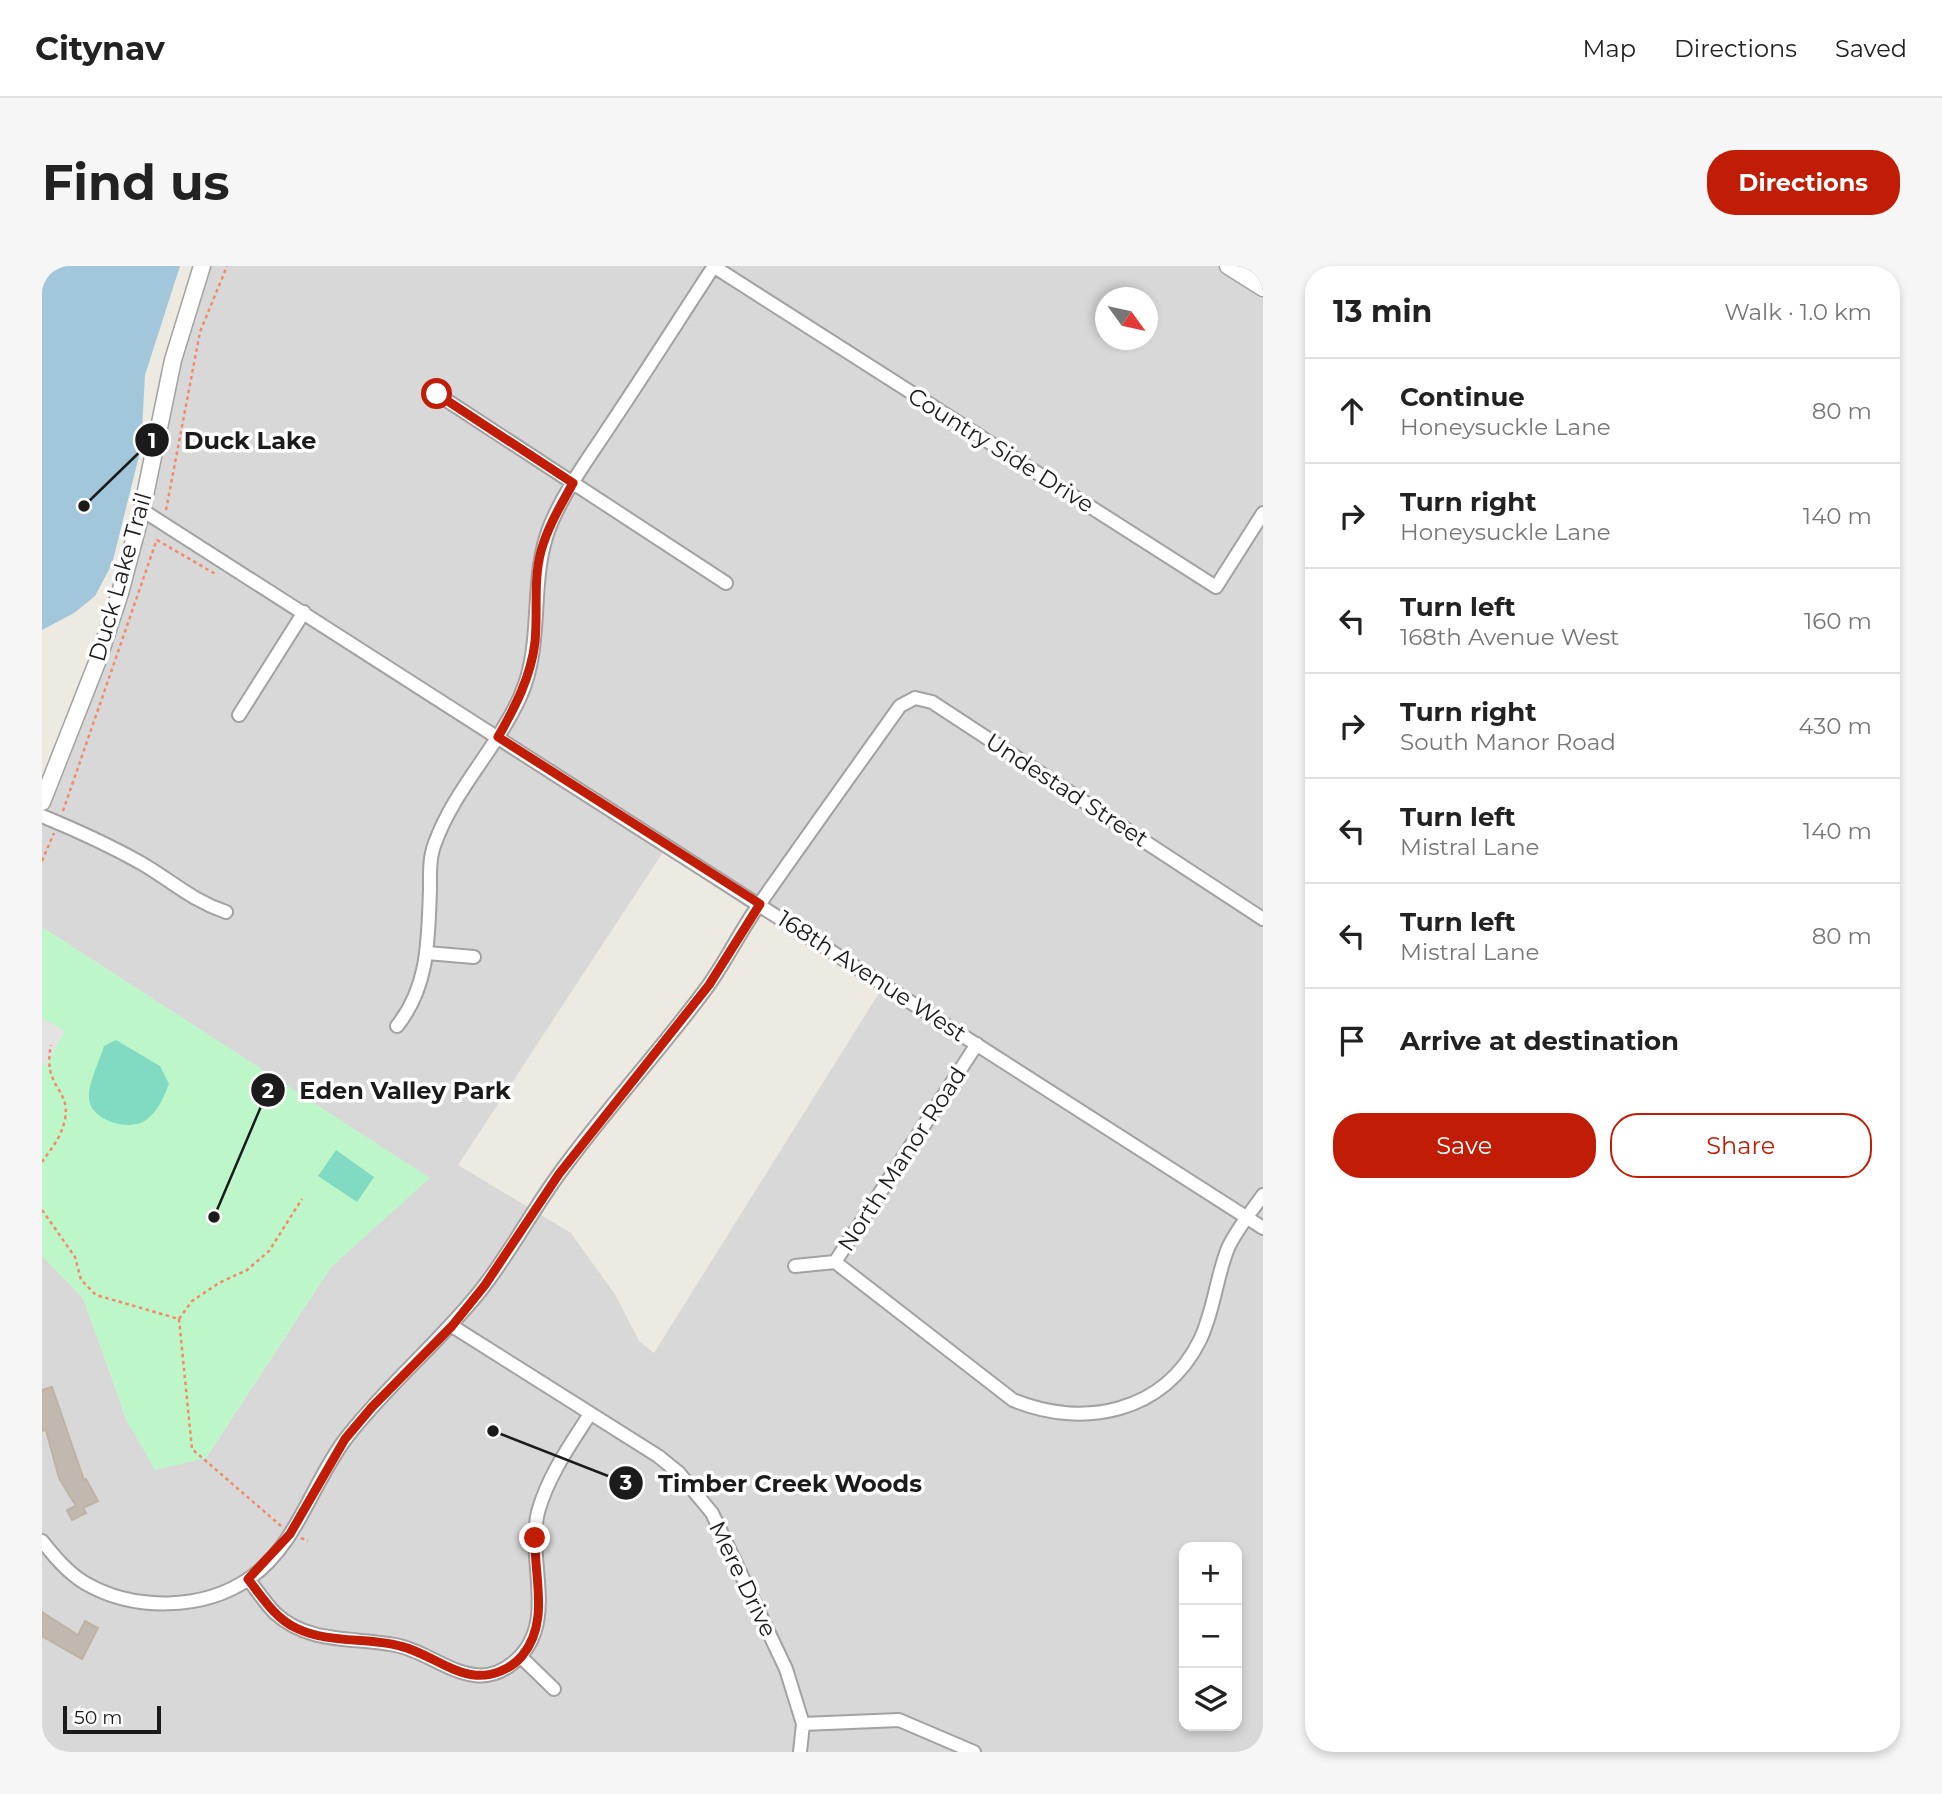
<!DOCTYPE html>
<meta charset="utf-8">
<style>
body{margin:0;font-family:Montserrat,sans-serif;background:#f6f6f6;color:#222}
.controls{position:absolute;right:21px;bottom:21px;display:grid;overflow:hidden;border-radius:14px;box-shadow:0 4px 10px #0003}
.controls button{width:63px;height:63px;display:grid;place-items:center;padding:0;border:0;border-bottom:2px solid #e0e0e0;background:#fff;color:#222;font:35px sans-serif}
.compass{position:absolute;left:1053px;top:21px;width:63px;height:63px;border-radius:50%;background:#fff;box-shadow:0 4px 10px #0003;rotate:123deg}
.scale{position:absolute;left:21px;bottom:18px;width:98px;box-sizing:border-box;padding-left:7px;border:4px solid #1b1b1b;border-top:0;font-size:19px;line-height:24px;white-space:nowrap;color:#1b1b1b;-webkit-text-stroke:5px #fff;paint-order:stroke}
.stop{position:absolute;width:21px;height:21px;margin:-16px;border:5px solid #c11c05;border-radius:50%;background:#fff}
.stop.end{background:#c11c05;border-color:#fff;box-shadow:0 2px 7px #0008}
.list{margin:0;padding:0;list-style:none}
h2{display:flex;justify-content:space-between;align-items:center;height:91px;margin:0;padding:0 28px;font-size:30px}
h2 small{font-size:23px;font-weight:400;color:#767676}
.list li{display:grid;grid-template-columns:46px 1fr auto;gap:21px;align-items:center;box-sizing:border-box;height:105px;padding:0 28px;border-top:2px solid #e0e0e0}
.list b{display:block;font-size:26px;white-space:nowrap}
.list p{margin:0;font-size:23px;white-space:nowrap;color:#767676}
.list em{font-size:23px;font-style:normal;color:#767676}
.actions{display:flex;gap:14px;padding:21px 28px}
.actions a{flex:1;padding:16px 0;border:2px solid #c11c05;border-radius:28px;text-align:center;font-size:24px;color:#c11c05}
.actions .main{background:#c11c05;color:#fff}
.icon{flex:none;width:38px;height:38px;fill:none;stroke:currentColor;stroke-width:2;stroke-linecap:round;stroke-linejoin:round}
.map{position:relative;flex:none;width:1221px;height:1486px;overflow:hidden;border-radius:28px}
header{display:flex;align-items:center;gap:42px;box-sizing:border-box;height:98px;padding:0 35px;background:#fff;border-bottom:2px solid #e0e0e0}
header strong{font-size:33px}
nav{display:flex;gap:38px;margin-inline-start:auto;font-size:24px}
.intro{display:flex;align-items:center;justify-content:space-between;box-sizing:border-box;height:168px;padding:0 42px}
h1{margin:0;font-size:49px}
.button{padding:18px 32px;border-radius:28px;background:#c11c05;color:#fff;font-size:24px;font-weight:700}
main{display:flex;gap:42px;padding:0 42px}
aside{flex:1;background:#fff;border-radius:28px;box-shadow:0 4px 10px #0003}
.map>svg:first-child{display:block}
.residential{fill:#d9d8d8;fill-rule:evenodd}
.park{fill:#bdf7c9}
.pitch{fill:#80dbc2}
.parking{fill:#e3e3e3}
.water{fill:#a2c6da}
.building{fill:#c1b9b0;stroke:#beb2a4;stroke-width:2}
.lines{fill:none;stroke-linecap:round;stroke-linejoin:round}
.minor-casing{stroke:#a2a2a2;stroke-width:16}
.tertiary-casing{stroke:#a2a2a2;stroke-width:19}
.path{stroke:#f58869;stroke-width:2.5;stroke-dasharray:3.5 3.5;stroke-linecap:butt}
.minor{stroke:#fff;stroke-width:12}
.tertiary{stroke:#fff;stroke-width:16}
.route{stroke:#c11c05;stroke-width:9}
.labels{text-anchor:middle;stroke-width:7;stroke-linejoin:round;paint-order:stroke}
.street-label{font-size:23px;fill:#1b1b1b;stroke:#fff}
.leader{fill:none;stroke:#1b1b1b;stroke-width:2.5}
.callout-dot{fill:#1b1b1b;stroke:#fff;stroke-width:2.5}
.mark-label{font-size:21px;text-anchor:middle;font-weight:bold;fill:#fff}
.callout-label{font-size:24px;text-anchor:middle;font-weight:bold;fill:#1b1b1b;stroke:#fff;stroke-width:7;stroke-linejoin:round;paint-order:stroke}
</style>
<header>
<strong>Citynav</strong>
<nav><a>Map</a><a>Directions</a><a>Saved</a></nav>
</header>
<div class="intro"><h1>Find us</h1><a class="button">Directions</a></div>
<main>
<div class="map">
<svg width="1221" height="1486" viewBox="0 0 1221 1486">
<rect width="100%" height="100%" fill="#edeae1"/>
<!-- residential -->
<path class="residential" d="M 165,0 L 1221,0 L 1221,1486 L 0,1486 L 0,990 L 41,1032 L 85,1155 L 164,1192 L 289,1001 L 387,912 L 0,661 L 0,538 L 100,243 ZM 1064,32 L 1106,32 L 1106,74 L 1064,74 ZM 625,580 L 842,719 L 612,1087 L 597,1075 L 574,1030 L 529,967 L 416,899 ZM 1142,1281 L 1195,1281 L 1195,1460 L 1142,1460 Z"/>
<!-- park -->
<path class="park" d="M 0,661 L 388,912 L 289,1001 L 164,1192 L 113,1204 L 85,1155 L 41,1032 L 0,990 Z"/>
<!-- pitch -->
<path class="pitch" d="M 74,774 L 118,800 L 127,818 C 121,832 117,844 104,854 C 88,866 48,855 47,832 C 46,817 58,794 62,780 Z
M 294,884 L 332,911 L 315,936 L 276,910 Z"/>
<!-- parking -->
<path class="parking" d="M 0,752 L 23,765 L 4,800 L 0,797 Z"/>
<!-- water -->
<path class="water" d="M 0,0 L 138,0 L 103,109 L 99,182 L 70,298 L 53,330 L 32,347 L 0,364 Z"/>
<!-- building -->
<path class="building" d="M 10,1121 L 42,1214 L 44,1213 L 56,1235 L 41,1242 L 44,1247 L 30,1254 L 25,1244 L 34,1240 L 17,1212 L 4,1164 L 0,1165 L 0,1124 Z
M 0,1346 L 36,1369 L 43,1355 L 56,1362 L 40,1393 L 0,1370 Z"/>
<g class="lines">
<defs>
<path id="minor" d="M 671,0 L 1174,321 L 1221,247
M 395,128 L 684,317
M 100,244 L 1221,962
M 197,449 L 262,346
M 0,550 C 34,564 67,579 99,597 C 130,615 149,634 184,646
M 385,687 L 432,691
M 355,760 C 387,720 386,674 388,624 C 388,609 387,592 393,577 C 412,524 455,482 478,431 C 503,376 486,315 508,260 C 523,223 549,189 571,155 C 605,104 638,52 672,0
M 793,996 L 971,1134 C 1041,1163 1122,1147 1158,1074 C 1172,1045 1174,1012 1186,982 C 1195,963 1209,946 1221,929
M 793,996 L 935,778
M 753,1000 L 793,996
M 410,1060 L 616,1190 L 637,1207 L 670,1247 L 744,1403 L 761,1458 L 758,1486
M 0,1275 C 12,1290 26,1307 43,1317 C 91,1345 161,1345 208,1312 C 256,1278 270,1216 305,1171 C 346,1118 398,1076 439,1024 C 468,987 490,945 517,908 C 564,843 619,784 666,720 C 683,696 696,670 712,646 C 760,577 809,509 858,440 L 873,432 L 890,436 L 1221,653
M 206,1313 C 215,1324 223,1337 233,1347 C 266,1378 311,1371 353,1379 C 381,1384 404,1405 432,1409 C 446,1411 460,1406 471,1397 C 518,1359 484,1296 496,1246 C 506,1210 528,1179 548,1148
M 479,1391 L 512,1423
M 761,1458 L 857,1454 L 932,1486
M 1220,1486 L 1221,1484"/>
<path id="tertiary" d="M 1186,0 L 1221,22
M 0,536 L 56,394 L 78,327 L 100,244 L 131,94 L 160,0"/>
</defs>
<!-- minor casing -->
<use href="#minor" class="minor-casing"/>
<!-- tertiary casing -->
<use href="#tertiary" class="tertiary-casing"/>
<!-- path -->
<path class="path" d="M 124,244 L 158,66 L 185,0
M 115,274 L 175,309
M 21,545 L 115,273
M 0,595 L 12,567
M 0,896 C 9,883 20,870 23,853 C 29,822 0,822 9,779
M 0,944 L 33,991 L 39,1014 L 54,1029 L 137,1053 L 150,1035 L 177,1017 L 205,1004 L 227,985 L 260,933
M 137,1053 L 150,1183 L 239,1260
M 259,1272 L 266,1275"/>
<!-- minor -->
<use href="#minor" class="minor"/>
<!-- tertiary -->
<use href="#tertiary" class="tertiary"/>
</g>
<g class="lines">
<!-- route -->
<path class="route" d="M 395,128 L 531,217 C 519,239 506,260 499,285 C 491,315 496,346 493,376 C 489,411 473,441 456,471 L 718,638 L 667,719 L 517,908 L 443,1019 L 410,1060 L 330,1141 L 303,1173 L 248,1268 L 206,1313 C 220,1331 233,1352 254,1362 C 287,1378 324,1371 358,1380 C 384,1386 407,1406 432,1409 C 450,1411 469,1403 480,1390 C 508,1356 492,1312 493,1272"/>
</g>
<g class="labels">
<!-- street labels -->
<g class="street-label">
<text transform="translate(959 184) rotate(32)" y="8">Country Side Drive</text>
<text transform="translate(78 311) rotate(-74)" y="8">Duck Lake Trail</text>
<text transform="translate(1025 524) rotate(33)" y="8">Undestad Street</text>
<text transform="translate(830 710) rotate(33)" y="8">168th Avenue West</text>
<text transform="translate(860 893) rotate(-57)" y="8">North Manor Road</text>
<text transform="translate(701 1313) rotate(64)" y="8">Mere Drive</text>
</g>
</g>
<!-- callouts -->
<path class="leader" d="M42 240L110 174M172 951L226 824M451 1165L584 1217"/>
<g class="callout-dot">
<circle cx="42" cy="240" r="7"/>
<circle cx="172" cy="951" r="7"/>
<circle cx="451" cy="1165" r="7"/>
<circle cx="110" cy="174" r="18"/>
<circle cx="226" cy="824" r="18"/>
<circle cx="584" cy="1217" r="18"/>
</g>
<g class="mark-label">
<text x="110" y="182">1</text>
<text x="226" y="832">2</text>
<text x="584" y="1224">3</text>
</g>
<g class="callout-label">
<text x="208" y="183">Duck Lake</text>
<text x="363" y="833">Eden Valley Park</text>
<text x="748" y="1226">Timber Creek Woods</text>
</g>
</svg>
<div class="controls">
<button>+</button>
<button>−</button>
<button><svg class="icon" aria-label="layers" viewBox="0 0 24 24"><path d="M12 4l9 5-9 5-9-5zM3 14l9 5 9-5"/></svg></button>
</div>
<svg class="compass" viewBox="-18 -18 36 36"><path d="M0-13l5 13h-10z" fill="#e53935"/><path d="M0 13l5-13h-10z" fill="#767676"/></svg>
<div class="scale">50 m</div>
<div class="stop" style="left:395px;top:128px"></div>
<div class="stop end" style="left:493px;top:1272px"></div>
</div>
<aside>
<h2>13 min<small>Walk · 1.0 km</small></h2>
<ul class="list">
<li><svg class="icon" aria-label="ahead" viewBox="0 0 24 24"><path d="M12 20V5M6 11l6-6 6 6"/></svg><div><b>Continue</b><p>Honeysuckle Lane</p></div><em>80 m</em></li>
<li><svg class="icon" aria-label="right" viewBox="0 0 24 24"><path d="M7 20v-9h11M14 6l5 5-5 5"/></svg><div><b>Turn right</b><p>Honeysuckle Lane</p></div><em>140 m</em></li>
<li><svg class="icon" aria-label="left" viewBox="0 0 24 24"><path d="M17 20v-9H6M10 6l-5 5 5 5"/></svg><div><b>Turn left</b><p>168th Avenue West</p></div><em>160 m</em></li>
<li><svg class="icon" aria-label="right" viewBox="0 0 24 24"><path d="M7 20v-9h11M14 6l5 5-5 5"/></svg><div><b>Turn right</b><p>South Manor Road</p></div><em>430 m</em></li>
<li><svg class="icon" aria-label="left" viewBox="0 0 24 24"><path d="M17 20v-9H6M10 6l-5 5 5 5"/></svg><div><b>Turn left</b><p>Mistral Lane</p></div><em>140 m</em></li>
<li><svg class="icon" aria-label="left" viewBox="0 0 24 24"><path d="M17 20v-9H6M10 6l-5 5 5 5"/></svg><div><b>Turn left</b><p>Mistral Lane</p></div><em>80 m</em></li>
<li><svg class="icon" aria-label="arrive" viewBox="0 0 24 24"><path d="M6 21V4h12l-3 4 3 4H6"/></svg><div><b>Arrive at destination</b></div></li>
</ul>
<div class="actions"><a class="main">Save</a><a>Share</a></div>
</aside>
</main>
